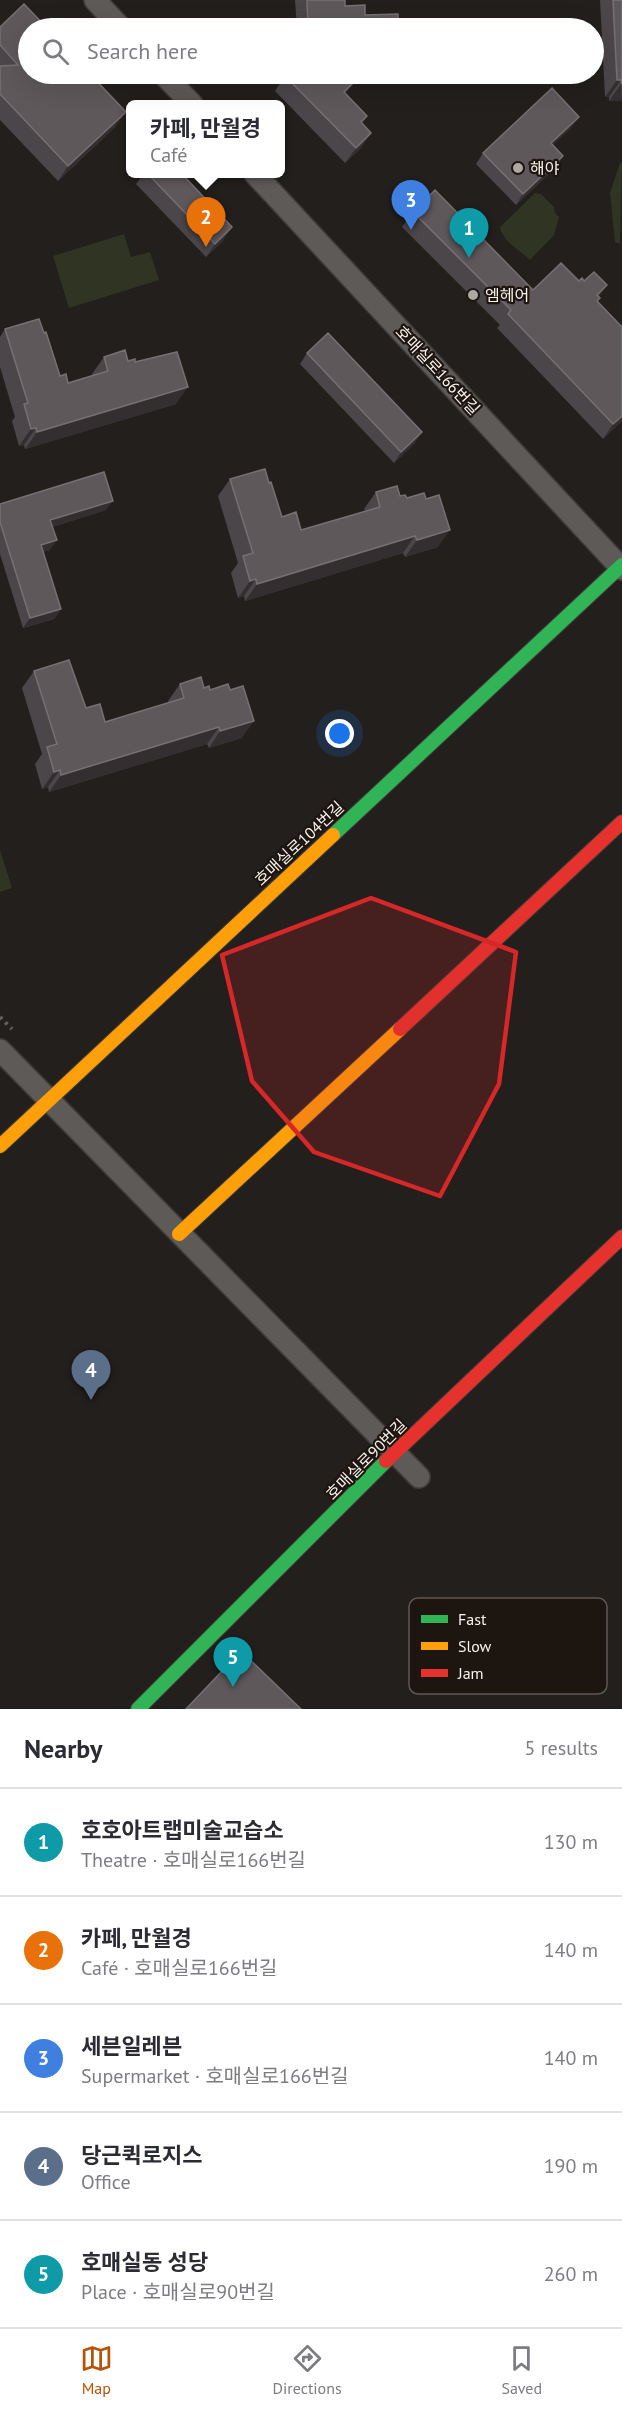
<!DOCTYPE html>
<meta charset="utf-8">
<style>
body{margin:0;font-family:"PT Sans","Noto Sans KR",sans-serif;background:#f2f2f3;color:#2b2b33}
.you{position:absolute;left:340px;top:734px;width:21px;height:21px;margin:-15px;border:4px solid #fff;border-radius:50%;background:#1a73e8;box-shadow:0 0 0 9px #1a73e833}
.badge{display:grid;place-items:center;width:39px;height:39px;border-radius:50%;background:#b45309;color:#fff;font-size:20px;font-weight:700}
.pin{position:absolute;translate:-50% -50px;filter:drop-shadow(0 2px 3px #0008)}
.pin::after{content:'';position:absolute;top:32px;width:21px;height:18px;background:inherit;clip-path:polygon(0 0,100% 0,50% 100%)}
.popup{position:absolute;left:126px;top:100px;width:159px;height:78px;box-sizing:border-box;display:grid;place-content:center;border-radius:9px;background:#fff;filter:drop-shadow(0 2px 4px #0005);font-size:20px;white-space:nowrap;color:#7c7c81}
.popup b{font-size:22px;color:#2b2b33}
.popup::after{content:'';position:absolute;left:50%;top:100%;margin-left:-12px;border:12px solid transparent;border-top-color:#fff}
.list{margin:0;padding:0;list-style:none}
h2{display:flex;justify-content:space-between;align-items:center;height:78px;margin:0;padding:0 24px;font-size:26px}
h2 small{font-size:20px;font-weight:400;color:#7c7c81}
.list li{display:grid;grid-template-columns:39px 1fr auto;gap:18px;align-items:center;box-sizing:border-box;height:108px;padding:0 24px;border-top:2px solid #e1e1e2}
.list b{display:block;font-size:22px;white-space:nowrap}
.list p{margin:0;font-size:20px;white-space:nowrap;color:#7c7c81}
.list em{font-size:20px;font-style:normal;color:#7c7c81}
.icon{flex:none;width:33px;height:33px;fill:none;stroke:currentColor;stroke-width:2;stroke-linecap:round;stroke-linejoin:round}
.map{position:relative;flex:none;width:622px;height:1709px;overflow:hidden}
.search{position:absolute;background:#fff;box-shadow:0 6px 24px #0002;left:18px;right:18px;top:18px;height:66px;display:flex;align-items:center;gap:15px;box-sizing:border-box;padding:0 21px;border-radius:33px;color:#7c7c81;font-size:22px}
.sheet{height:618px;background:#fff}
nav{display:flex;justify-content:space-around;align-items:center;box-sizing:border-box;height:84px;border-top:2px solid #e1e1e2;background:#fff;font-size:16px;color:#7c7c81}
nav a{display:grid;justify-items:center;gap:3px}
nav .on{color:#b45309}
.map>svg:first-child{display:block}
.green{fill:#2f3522}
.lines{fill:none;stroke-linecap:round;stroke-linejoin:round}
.street-casing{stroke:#3e3b39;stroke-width:24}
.fast-casing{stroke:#3e3b39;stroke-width:16}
.slow-casing{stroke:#3e3b39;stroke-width:16}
.jam-casing{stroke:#3e3b39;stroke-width:16}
.path{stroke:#615f5c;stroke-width:4;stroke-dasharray:3 4.5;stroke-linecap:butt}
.street{stroke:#5d5a58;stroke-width:21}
.fast{stroke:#30b455;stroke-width:14}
.slow{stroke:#ff9f0a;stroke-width:14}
.jam{stroke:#e5322d;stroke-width:14}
.wall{fill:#4b4649}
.shaded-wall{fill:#332f30}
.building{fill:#5e585b;stroke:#767072;stroke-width:1.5}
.marked{fill:#d62828;fill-opacity:0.2;stroke:#d62828;stroke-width:4.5;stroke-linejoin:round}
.poi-dot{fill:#ada8a4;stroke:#1d150f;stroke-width:2}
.labels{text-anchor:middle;stroke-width:4.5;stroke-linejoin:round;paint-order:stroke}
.poi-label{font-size:16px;fill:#f8f2ed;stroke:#1d150f;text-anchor:start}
.street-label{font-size:16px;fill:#f8f2ed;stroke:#1d150f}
.key{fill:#1d150f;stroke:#5f5752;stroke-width:1.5}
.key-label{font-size:16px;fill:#f8f2ed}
</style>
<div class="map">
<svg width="622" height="1709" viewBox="0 0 622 1709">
<rect width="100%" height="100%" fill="#221f1c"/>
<!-- green -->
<path class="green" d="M 620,163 L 622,163 L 620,244 L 615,242 L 610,193 Z
M 535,193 L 541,194 L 554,207 L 555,213 L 559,217 L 554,235 L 530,260 C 521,251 502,241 500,227 Z
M 124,234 L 131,257 L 150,252 L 159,280 L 69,308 L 53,256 Z
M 0,850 L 12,888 L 0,892 Z"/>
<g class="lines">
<defs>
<path id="street" d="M 95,0 L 121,28
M 163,74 L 192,104
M 255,174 L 622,569
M 0,1050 L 419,1477"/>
<path id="fast" d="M 333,835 L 622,565
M 138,1709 L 386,1461"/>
<path id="slow" d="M 0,1146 L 333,835
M 179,1234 L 400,1029"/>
<path id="jam" d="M 400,1029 L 622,822
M 386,1461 L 622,1237"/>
</defs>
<!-- street casing -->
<use href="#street" class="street-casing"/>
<!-- fast casing -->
<use href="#fast" class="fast-casing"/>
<!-- slow casing -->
<use href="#slow" class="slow-casing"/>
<!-- jam casing -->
<use href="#jam" class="jam-casing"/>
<!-- path -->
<path class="path" d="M 0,1017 L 12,1029"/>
<!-- street -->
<use href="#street" class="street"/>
<!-- fast -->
<use href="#fast" class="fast"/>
<!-- slow -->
<use href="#slow" class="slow"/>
<!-- jam -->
<use href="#jam" class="jam"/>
</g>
<!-- wall -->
<path class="wall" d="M 295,0 L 345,0 L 345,6 L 398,28 L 297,28 Z
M 600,0 L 622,0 L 622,101 L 609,101 L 609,97 L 605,97 Z
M 0,27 L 115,127 L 58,181 L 0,120 Z
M 285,76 L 346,94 L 367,116 L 362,123 L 361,148 L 345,163 L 275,91 Z
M 571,128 L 552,145 L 563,156 L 556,167 L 516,205 L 476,164 L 483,153 Z
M 144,174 L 182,174 L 223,241 L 206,257 L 136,184 Z
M 413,212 L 533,290 L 579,281 L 599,297 L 598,301 L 622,327 L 622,421 L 603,439 L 497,328 L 500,325 L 402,227 Z
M 5,329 L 44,333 L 60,376 L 68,383 L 92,376 L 92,374 L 104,357 L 135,362 L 176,404 L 25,449 L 24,445 L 19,446 L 12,421 L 15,417 L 0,367 L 0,337 Z
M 307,353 L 415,443 L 394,463 L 300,364 Z
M 230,479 L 269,483 L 282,517 L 301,530 L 365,511 L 364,509 L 376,492 L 407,498 L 438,547 L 405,557 L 403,553 L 245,601 L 244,596 L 238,598 L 231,573 L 238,563 L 218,496 Z
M 0,504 L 106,510 L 52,527 L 50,550 L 43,552 L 61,609 L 54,619 L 23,628 L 0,554 Z
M 34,671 L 105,722 L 169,703 L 168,701 L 180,684 L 204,688 L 210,690 L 242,738 L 209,748 L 207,744 L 49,792 L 48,787 L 42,789 L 35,764 L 42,754 L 22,688 Z"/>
<!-- shaded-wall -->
<path class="shaded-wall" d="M 617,80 L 621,80 L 609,97 L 605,97 Z
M 355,81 L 344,96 L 344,92 Z
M 621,84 L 622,101 L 609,101 Z
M 126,112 L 115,127 L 58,181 L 68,166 Z
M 579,117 L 571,128 L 543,154 L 551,143 Z
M 371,133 L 361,148 L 345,163 L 356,148 Z
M 563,156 L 556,167 L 516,205 L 523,194 Z
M 232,227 L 223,241 L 206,257 L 215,244 Z
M 607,285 L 597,300 L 597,295 Z
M 188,387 L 176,404 L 25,449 L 37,432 Z
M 622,416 L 622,421 L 603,439 L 613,424 Z
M 36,428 L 24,445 L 19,446 L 31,429 Z
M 422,432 L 415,443 L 394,463 L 401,452 Z
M 113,501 L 106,510 L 43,530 L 50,520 Z
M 450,530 L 438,547 L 405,557 L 417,540 Z
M 415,536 L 403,553 L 245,601 L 257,584 Z
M 57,540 L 50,550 L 34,555 L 41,545 Z
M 256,579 L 244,596 L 238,598 L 250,581 Z
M 61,609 L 54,619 L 23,628 L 30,618 Z
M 254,721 L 242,738 L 209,748 L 220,731 Z
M 219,727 L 207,744 L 49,792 L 61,775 Z
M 60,770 L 48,787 L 42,789 L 54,772 Z"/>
<!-- building -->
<path class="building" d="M 307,0 L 345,0 L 345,6 L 365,5 L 365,15 L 398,14 L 398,28 L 308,28 Z
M 613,0 L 622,0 L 622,84 L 621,80 L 617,80 Z
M 24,4 L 47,28 L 28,28 L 28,74 L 90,74 L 126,112 L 68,166 L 0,94 L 0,66 L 18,65 L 0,45 L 0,27 Z
M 287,74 L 347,74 L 355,81 L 344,92 L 367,116 L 361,122 L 371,133 L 356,148 L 285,76 Z
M 552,88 L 579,117 L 551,143 L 563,156 L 523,194 L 483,153 Z
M 148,174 L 182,174 L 232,227 L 215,244 Z
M 435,190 L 533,290 L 561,263 L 579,281 L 582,278 L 584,281 L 594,272 L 607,285 L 597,295 L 600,298 L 597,301 L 622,327 L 622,416 L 613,424 L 508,314 L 511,310 L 413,212 Z
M 39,319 L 44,333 L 46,332 L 60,376 L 66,374 L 68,383 L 108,371 L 104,357 L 125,350 L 128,361 L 135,359 L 135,362 L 177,352 L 188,387 L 37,432 L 36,428 L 31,429 L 24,404 L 28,403 L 5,329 Z
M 328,333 L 422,432 L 401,452 L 307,353 Z
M 265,469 L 269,483 L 271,482 L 282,517 L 296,512 L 301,530 L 380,507 L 376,492 L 397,486 L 400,496 L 405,495 L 407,498 L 424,493 L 426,499 L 439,495 L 450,530 L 417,540 L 415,536 L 257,584 L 256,579 L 250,581 L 243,556 L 253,553 L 230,479 Z
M 104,472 L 113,501 L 50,520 L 57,540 L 41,545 L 61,609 L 30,618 L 0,522 L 0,504 Z
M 69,660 L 86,708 L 100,704 L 105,722 L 184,698 L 180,684 L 201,677 L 204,688 L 209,686 L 210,690 L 228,684 L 230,690 L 243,686 L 254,721 L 220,731 L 219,727 L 61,775 L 60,770 L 54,772 L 47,747 L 57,744 L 34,671 Z
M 241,1651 L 301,1709 L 186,1709 Z"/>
<!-- marked area -->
<path class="marked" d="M 371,898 L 516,952 L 499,1084 L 440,1196 L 314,1152 L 252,1081 L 222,955 Z"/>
<!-- markers -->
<g class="poi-dot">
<circle cx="518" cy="168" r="6"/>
<circle cx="473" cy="295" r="6"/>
</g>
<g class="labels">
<!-- poi labels -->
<g class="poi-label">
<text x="530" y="174">해야</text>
<text x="485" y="301">엠헤어</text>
</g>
<!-- street labels -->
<g class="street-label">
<text transform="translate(438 370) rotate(47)" y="6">호매실로166번길</text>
<text transform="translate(299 843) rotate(-43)" y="6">호매실로104번길</text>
<text transform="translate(366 1459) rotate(-45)" y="6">호매실로90번길</text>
</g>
</g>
<!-- legend -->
<rect x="409" y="1598" width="198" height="96" rx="9" class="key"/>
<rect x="421" y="1615" width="27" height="8" fill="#30b455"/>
<rect x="421" y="1642" width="27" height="8" fill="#ff9f0a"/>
<rect x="421" y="1669" width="27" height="8" fill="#e5322d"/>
<g class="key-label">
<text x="458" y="1625">Fast</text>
<text x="458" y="1652">Slow</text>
<text x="458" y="1679">Jam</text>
</g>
</svg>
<div class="you"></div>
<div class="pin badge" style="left:469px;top:258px;background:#0f9aa8">1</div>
<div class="pin badge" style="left:206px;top:247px;background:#e8710a">2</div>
<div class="popup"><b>카페, 만월경</b>Café</div>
<div class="pin badge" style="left:411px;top:230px;background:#3f7fe0">3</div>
<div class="pin badge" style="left:91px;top:1400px;background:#5c6f8a">4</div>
<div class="pin badge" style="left:233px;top:1687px;background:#0f9aa8">5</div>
<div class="search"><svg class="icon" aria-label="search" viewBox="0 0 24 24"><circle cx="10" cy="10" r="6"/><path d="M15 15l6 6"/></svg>Search here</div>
</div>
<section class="sheet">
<h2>Nearby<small>5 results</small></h2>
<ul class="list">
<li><span class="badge" style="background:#0f9aa8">1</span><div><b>호호아트랩미술교습소</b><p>Theatre · 호매실로166번길</p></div><em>130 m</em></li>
<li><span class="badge" style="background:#e8710a">2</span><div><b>카페, 만월경</b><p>Café · 호매실로166번길</p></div><em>140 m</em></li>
<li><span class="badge" style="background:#3f7fe0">3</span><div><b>세븐일레븐</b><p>Supermarket · 호매실로166번길</p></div><em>140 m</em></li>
<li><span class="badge" style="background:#5c6f8a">4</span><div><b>당근퀵로지스</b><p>Office</p></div><em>190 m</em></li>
<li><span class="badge" style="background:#0f9aa8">5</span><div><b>호매실동 성당</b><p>Place · 호매실로90번길</p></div><em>260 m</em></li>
</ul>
</section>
<nav>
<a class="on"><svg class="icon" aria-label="map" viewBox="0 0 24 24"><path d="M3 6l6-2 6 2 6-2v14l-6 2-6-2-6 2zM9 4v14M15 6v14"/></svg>Map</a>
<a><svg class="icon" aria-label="directions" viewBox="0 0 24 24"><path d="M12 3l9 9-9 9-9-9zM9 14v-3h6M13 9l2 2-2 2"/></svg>Directions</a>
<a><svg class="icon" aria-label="saved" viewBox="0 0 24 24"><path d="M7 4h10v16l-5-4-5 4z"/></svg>Saved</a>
</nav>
